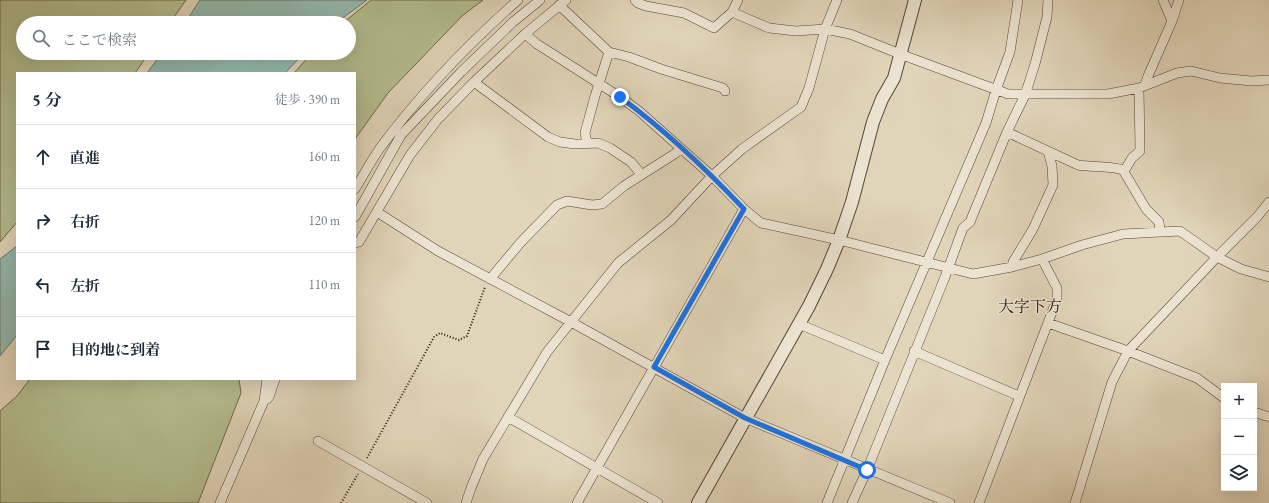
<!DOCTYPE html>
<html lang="ja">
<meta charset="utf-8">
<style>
body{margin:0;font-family:"EB Garamond","Noto Serif JP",serif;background:#f2f2f3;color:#1f2937}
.controls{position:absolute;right:12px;bottom:12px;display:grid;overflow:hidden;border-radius:0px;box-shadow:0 4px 16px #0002}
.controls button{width:36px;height:36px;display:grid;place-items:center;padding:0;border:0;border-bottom:1px solid #e0e1e3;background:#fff;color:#1f2937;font:20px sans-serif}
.stop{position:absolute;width:12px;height:12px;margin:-9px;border:3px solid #1a73e8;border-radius:50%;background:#fff}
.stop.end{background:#1a73e8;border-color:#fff;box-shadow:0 1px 4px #0008}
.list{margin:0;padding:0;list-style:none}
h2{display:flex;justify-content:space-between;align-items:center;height:52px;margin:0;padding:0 16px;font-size:17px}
h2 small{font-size:13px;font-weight:400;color:#747a83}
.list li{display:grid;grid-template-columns:26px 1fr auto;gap:12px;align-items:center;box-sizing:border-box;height:64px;padding:0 16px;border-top:1px solid #e0e1e3}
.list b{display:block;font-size:15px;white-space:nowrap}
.list em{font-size:13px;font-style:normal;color:#747a83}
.icon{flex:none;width:22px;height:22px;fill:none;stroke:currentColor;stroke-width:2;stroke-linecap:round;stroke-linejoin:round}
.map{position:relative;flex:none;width:1269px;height:503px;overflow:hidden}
.search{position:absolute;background:#fff;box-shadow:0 4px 16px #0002;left:16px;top:16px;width:340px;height:44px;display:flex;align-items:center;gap:10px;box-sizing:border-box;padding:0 14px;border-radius:22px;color:#747a83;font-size:15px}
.panel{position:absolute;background:#fff;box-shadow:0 4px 16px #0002;left:16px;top:72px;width:340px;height:308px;border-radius:0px}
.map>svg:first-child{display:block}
.green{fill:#b3bd8f;stroke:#6e684c}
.water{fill:#94b9ae;stroke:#69776c}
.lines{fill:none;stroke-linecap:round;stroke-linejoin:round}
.minor-casing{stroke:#564434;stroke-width:10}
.tertiary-casing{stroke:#564434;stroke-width:14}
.path{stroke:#281408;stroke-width:2;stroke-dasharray:1 2;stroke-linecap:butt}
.minor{stroke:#ece4d2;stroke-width:9}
.tertiary{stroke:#ece4d2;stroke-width:12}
.route{stroke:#1a73e8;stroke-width:5}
.labels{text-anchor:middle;stroke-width:3;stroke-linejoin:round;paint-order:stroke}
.quarter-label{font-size:16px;fill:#281408;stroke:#ece4d2}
</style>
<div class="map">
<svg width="1269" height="503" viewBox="0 0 1269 503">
<rect width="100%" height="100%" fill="#e1d5b9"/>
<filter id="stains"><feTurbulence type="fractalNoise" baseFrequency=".005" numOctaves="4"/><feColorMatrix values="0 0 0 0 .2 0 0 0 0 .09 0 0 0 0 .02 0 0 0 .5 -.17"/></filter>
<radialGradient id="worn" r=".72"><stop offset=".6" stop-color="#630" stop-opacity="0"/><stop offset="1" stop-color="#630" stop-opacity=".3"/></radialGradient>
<!-- green -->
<path class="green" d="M 0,0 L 186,0 L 170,23 L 23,23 L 23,53 L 149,53 L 135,73 L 17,73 L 17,222 L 0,242 Z
M 371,0 L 483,0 L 462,16 L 388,93 L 355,139 L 355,73 L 294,73 L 312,53 L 349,53 L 349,23 L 343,23 Z
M 30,379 L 239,379 L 241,393 L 198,503 L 0,503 L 0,411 L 17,396 Z"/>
<!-- water -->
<path class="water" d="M 200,0 L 367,0 L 336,23 L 185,23 Z
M 162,53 L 304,53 L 285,73 L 147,73 Z
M 17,246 L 17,335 L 0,356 L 0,259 Z"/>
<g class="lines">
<defs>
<path id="minor" d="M 566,0 L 525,34 L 474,82 L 548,137 L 560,142 L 575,144 L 598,143 L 610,148 L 631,162 L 641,174
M 635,0 L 638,3 L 646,6 L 684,13 L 714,28 L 732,12 L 769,28 L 796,31 L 825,29 L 850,34 L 900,54 L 1008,94 L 1108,94 L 1139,88 L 1177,73 L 1191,71 L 1220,78 L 1251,81 L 1269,80
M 1163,0 L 1172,21
M 559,5 L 609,52 L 629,57 L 661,69 L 723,88 L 725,91
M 732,12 L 738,0
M 525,34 L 537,44 L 620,97 L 639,111 L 712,176 L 744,209 L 761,223 L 839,240 L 973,274 L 1012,267 L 1042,259 L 1082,245 L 1123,234 L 1180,231 L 1217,257 L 1241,269 L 1269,277
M 1145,85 L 1148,76 L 1172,21 L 1179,0
M 1007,132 L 1078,165 C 1091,167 1113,166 1123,170 L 1146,209 L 1159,222 L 1160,231
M 587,143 L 585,133 L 595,96 L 609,52
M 1123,170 L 1126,168 L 1132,158 L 1140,151 L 1139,88
M 355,189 C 363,176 371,161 380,148 C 421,93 467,45 518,0
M 377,212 L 438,251 L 571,322 L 745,418 L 950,503
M 355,217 L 401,135 L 461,72 L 513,22 L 540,0
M 355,243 L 359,242 L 410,155 L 438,119 L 474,82
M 1012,267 L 1013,262 L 1033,229 L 1053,185 L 1052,166 L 1048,151
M 490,279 L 521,242 L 557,205 L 567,201 L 592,205 L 602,204 L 624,186 L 676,153 L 680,148
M 1048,323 L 1128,351 L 1197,378 L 1224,398
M 799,324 L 885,360 L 827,503
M 914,351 L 1019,396
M 885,360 L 986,123 L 996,90 L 1010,52 L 1018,0
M 267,399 L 269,397 L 275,379
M 1254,412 L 1269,417
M 508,417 L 658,503
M 318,441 L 427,503
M 220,503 L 264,401 L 267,379
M 466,503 L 471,488 L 483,459 L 547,352 L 618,263 L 671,220 L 712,176 L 742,149 L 801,107 L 809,88 L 825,29 L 837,0
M 577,503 L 744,209
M 852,503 L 867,470 L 945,277 L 963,228 L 970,222 L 1007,132 L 1025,95 L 1035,64 L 1047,17 L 1048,0
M 979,503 L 1057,299 L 1057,288 L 1042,259
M 1075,503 L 1112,382 L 1128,351 L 1217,257 L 1257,217 L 1269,202"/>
<path id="tertiary" d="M 698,503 L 809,306 L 827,269 L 839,240 L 852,202 L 873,122 L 882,99 L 894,78 L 915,0"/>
</defs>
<!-- minor casing -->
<use href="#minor" class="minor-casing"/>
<!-- tertiary casing -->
<use href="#tertiary" class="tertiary-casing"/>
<!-- path -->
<path class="path" d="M 367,458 L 434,337 L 440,333 L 459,340 L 467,336 L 485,287
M 341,503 L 358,474"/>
<!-- minor -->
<use href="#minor" class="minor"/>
<!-- tertiary -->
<use href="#tertiary" class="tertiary"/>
</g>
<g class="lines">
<!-- route -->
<path class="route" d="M 620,97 C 665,130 706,169 744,209 L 654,367 L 745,418 L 867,470"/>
</g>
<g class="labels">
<!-- quarter labels -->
<g class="quarter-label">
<text x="1030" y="312">大字下方</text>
</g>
</g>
<rect width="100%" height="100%" filter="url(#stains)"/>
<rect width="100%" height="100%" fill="url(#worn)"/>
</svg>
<div class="controls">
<button>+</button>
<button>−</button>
<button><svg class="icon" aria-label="layers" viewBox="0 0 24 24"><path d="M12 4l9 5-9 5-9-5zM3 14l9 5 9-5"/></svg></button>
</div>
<div class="stop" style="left:867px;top:470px"></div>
<div class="stop end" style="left:620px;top:97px"></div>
<div class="search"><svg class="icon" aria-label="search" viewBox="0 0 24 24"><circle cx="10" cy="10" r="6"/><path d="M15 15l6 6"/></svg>ここで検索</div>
<section class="panel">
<h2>5 分<small>徒歩 · 390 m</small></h2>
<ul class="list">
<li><svg class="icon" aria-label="ahead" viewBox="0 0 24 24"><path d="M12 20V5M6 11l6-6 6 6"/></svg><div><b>直進</b></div><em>160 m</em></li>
<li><svg class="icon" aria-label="right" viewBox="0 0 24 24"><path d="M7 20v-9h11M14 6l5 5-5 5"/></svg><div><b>右折</b></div><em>120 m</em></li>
<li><svg class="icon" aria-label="left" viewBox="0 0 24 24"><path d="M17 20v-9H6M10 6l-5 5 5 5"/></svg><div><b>左折</b></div><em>110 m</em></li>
<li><svg class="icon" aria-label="arrive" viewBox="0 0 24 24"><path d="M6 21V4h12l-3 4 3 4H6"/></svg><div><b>目的地に到着</b></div></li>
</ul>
</section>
</div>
